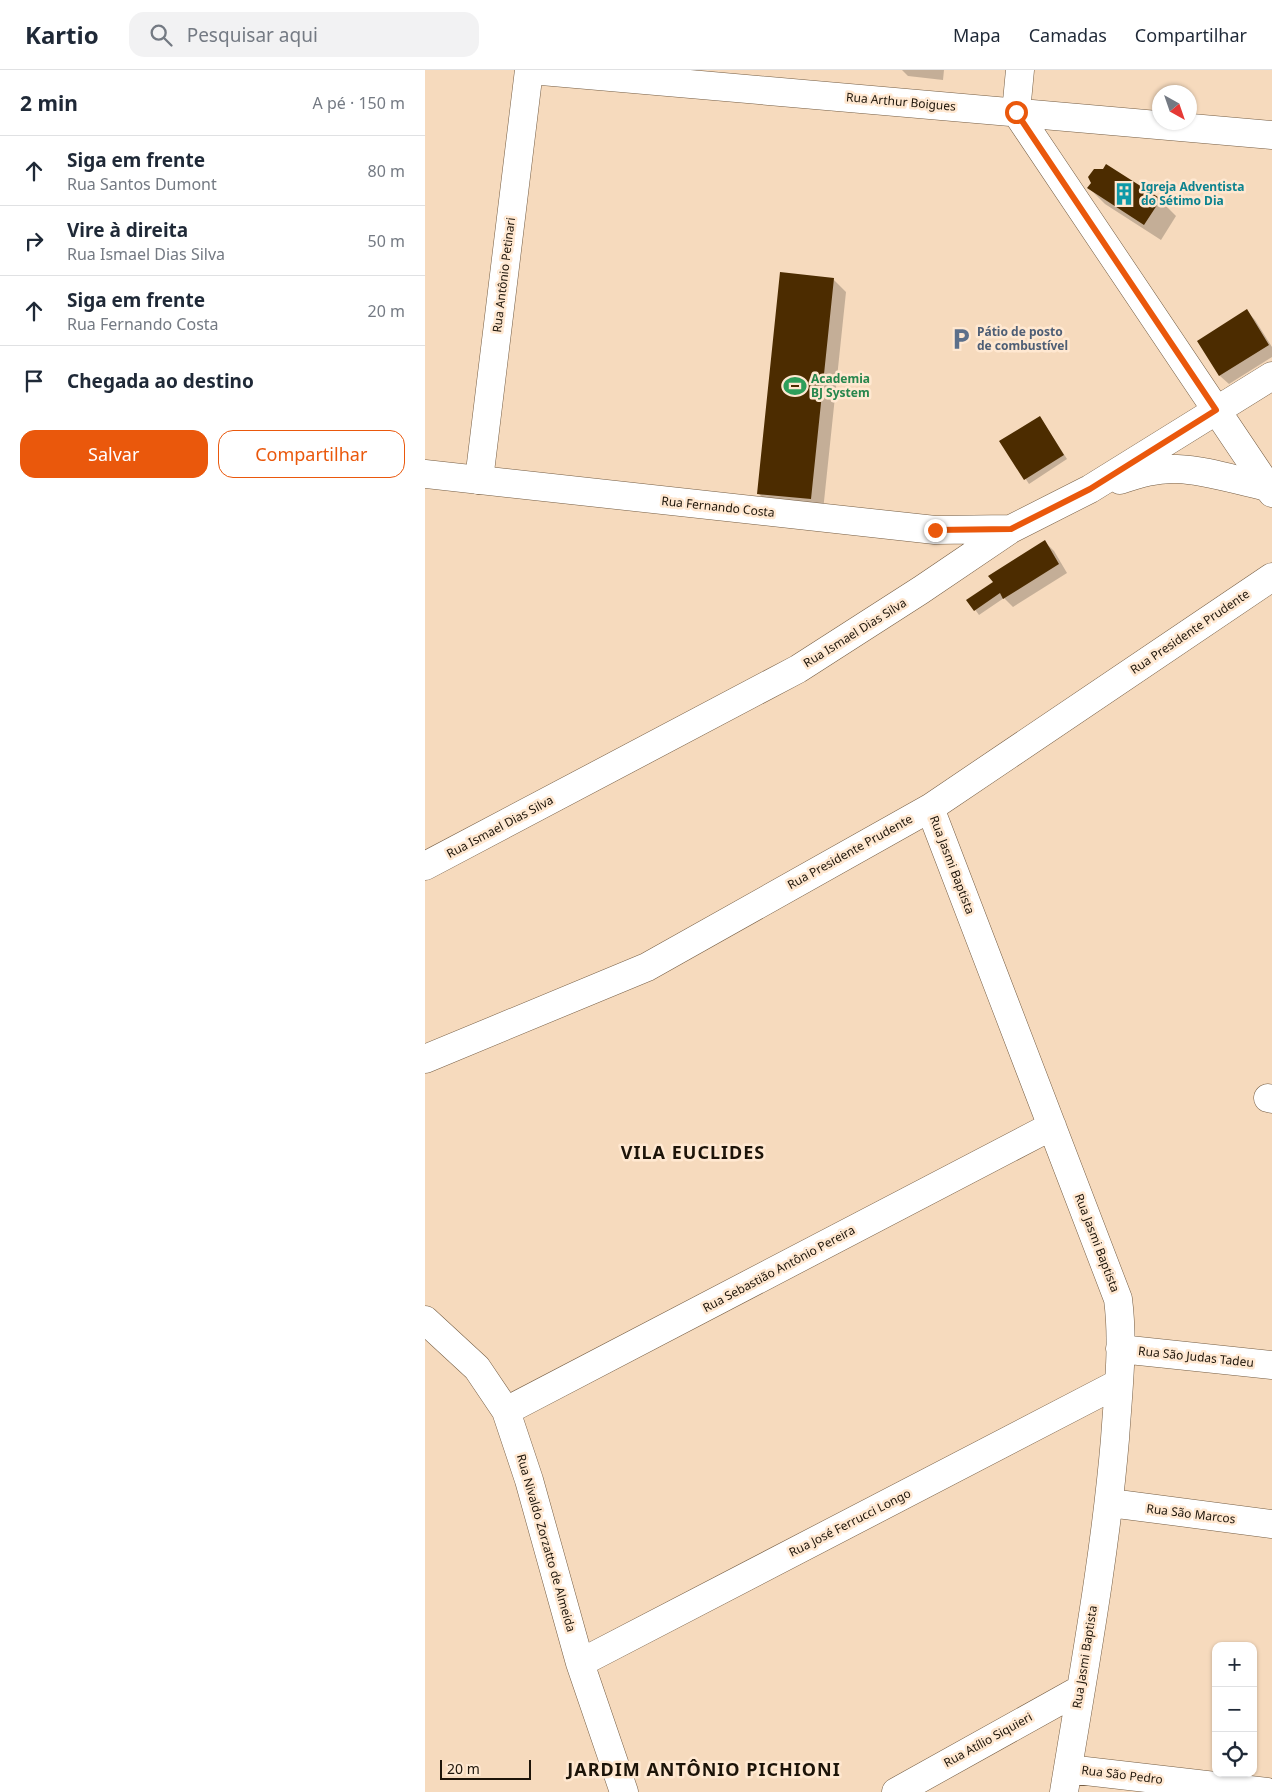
<!DOCTYPE html>
<html lang="pt">
<meta charset="utf-8">
<style>
body{margin:0;font-family:"Noto Sans",sans-serif;background:#f2f2f3;color:#1f2937}
.controls{position:absolute;right:15px;bottom:15px;display:grid;overflow:hidden;border-radius:10px;box-shadow:0 1px 4px #0004}
.controls button{width:45px;height:45px;display:grid;place-items:center;padding:0;border:0;border-bottom:1px solid #e0e1e3;background:#fff;color:#1f2937;font:25px sans-serif}
.compass{position:absolute;left:727px;top:15px;width:45px;height:45px;border-radius:50%;background:#fff;box-shadow:0 1px 4px #0004;rotate:140deg}
.scale{position:absolute;left:15px;bottom:12px;width:91px;box-sizing:border-box;padding-left:5px;border:2px solid #1d1409;border-top:0;font-size:14px;line-height:18px;white-space:nowrap;color:#1d1409;-webkit-text-stroke:4px #ffe8d1;paint-order:stroke}
.stop{position:absolute;width:15px;height:15px;margin:-11px;border:4px solid #ea580c;border-radius:50%;background:#fff}
.stop.end{background:#ea580c;border-color:#fff;box-shadow:0 1px 5px #0008}
.list{margin:0;padding:0;list-style:none}
h2{display:flex;justify-content:space-between;align-items:center;height:65px;margin:0;padding:0 20px;font-size:21px}
h2 small{font-size:16px;font-weight:400;color:#747a83}
.list li{display:grid;grid-template-columns:32px 1fr auto;gap:15px;align-items:center;box-sizing:border-box;height:70px;padding:0 20px;border-top:1px solid #e0e1e3}
.list b{display:block;font-size:19px;white-space:nowrap}
.list p{margin:0;font-size:16px;white-space:nowrap;color:#747a83}
.list em{font-size:16px;font-style:normal;color:#747a83}
.actions{display:flex;gap:10px;padding:15px 20px}
.actions a{flex:1;padding:11px 0;border:1px solid #ea580c;border-radius:15px;text-align:center;font-size:18px;color:#ea580c}
.actions .main{background:#ea580c;color:#fff}
.icon{flex:none;width:28px;height:28px;fill:none;stroke:currentColor;stroke-width:2;stroke-linecap:round;stroke-linejoin:round}
.map{position:relative;flex:none;width:847px;height:1722px;overflow:hidden}
header{display:flex;align-items:center;gap:30px;box-sizing:border-box;height:70px;padding:0 25px;background:#fff;border-bottom:1px solid #e0e1e3}
header strong{font-size:24px}
nav{display:flex;gap:28px;margin-inline-start:auto;font-size:18px}
.search{width:350px;height:45px;background:#f2f2f3;display:flex;align-items:center;gap:12px;box-sizing:border-box;padding:0 18px;border-radius:15px;color:#747a83;font-size:19px}
main{display:flex}
aside{flex:1;background:#fff}
.map>svg:first-child{display:block}
.shadow{fill:#0003}
.building{fill:#4c2c00}
.lines{fill:none;stroke-linecap:round;stroke-linejoin:round}
.minor-casing{stroke:#755d43;stroke-width:29}
.tertiary-casing{stroke:#755d43;stroke-width:29}
.minor{stroke:#fff;stroke-width:28}
.tertiary{stroke:#fff;stroke-width:28}
.route{stroke:#ea580c;stroke-width:6}
.labels{text-anchor:middle;stroke-width:5;stroke-linejoin:round;paint-order:stroke}
.street-label{font-size:12px;fill:#1d1409;stroke:#ffe8d1}
.culture-label{font-size:12px;font-weight:bold;fill:#0d838f;stroke:#ffe8d1;text-anchor:start}
.service-label{font-size:12px;font-weight:bold;fill:#4e5e75;stroke:#ffe8d1;text-anchor:start}
.leisure-label{font-size:12px;font-weight:bold;fill:#27864d;stroke:#ffe8d1;text-anchor:start}
.district-label{font-size:18px;font-weight:bold;letter-spacing:1px;fill:#1d1409;stroke:#ffe8d1}
</style>
<header>
<strong>Kartio</strong>
<div class="search"><svg class="icon" aria-label="search" viewBox="0 0 24 24"><circle cx="10" cy="10" r="6"/><path d="M15 15l6 6"/></svg>Pesquisar aqui</div>
<nav><a>Mapa</a><a>Camadas</a><a>Compartilhar</a></nav>
</header>
<main>
<aside>
<h2>2 min<small>A pé · 150 m</small></h2>
<ul class="list">
<li><svg class="icon" aria-label="ahead" viewBox="0 0 24 24"><path d="M12 20V5M6 11l6-6 6 6"/></svg><div><b>Siga em frente</b><p>Rua Santos Dumont</p></div><em>80 m</em></li>
<li><svg class="icon" aria-label="right" viewBox="0 0 24 24"><path d="M7 20v-9h11M14 6l5 5-5 5"/></svg><div><b>Vire à direita</b><p>Rua Ismael Dias Silva</p></div><em>50 m</em></li>
<li><svg class="icon" aria-label="ahead" viewBox="0 0 24 24"><path d="M12 20V5M6 11l6-6 6 6"/></svg><div><b>Siga em frente</b><p>Rua Fernando Costa</p></div><em>20 m</em></li>
<li><svg class="icon" aria-label="arrive" viewBox="0 0 24 24"><path d="M6 21V4h12l-3 4 3 4H6"/></svg><div><b>Chegada ao destino</b></div></li>
</ul>
<div class="actions"><a class="main">Salvar</a><a>Compartilhar</a></div>
</aside>
<div class="map">
<svg width="847" height="1722" viewBox="0 0 847 1722">
<rect width="100%" height="100%" fill="#f6dabd"/>
<!-- shadow -->
<path class="shadow" d="M 477,0 L 519,0 L 518,10 L 483,6 Z
M 681,96 L 735,130 L 751,146 L 736,170 L 680,134 L 664,118 Z
M 408,209 L 421,222 L 398,441 L 346,436 L 333,423 Z
M 822,241 L 830,250 L 847,277 L 847,287 L 804,314 L 795,306 L 774,271 Z
M 615,347 L 642,389 L 604,414 L 576,371 Z
M 620,472 L 629,481 L 642,503 L 588,537 L 579,528 L 554,545 L 543,530 L 569,512 Z"/>
<!-- building -->
<path class="building" d="M 681,94 L 736,129 L 719,155 L 662,118 L 666,113 L 663,107 L 669,99 L 678,99 Z
M 355,202 L 409,208 L 386,429 L 332,424 Z
M 822,239 L 844,275 L 794,306 L 772,271 Z
M 615,346 L 639,385 L 599,410 L 574,371 Z
M 620,470 L 634,494 L 578,529 L 575,523 L 549,541 L 541,530 L 568,512 L 563,506 Z"/>
<g class="lines">
<defs>
<path id="minor" d="M 105,0 L 847,65
M 595,0 L 591,42 L 847,423
M 54,410 L 104,0
M 505,738 L 693,1229 C 699,1275 693,1323 690,1369 C 680,1487 658,1605 639,1722
M 0,989 L 222,897 L 505,738 L 847,507
M 843,1028 L 847,1029
M 0,1250 L 52,1298 L 81,1341 L 104,1410 L 155,1593 L 199,1722
M 695,1279 L 847,1295
M 81,1341 L 627,1056
M 685,1433 L 847,1454
M 155,1593 L 694,1313
M 643,1699 L 842,1722
M 471,1722 L 656,1619"/>
<path id="tertiary" d="M 0,404 L 510,460 L 586,459
M 695,410 C 713,404 732,398 752,399 C 782,400 813,411 843,417
M 0,796 L 373,599 L 496,520 L 586,459 L 665,419 L 847,306"/>
</defs>
<!-- minor casing -->
<use href="#minor" class="minor-casing"/>
<!-- tertiary casing -->
<use href="#tertiary" class="tertiary-casing"/>
<!-- minor -->
<use href="#minor" class="minor"/>
<!-- tertiary -->
<use href="#tertiary" class="tertiary"/>
</g>
<g class="lines">
<!-- route -->
<path class="route" d="M 510,460 L 586,459 L 665,419 L 791,340 L 591,42"/>
</g>
<!-- icons -->
<defs>
<symbol id="building-bare" viewBox="-9 -9 18 18"><path d="M-4-6H4V6H1V3H-1V6H-4ZM-2.5-4.3h1.7v1.8h-1.7ZM.8-4.3h1.7v1.8H.8ZM-2.5-1h1.7V.8h-1.7ZM.8-1h1.7V.8H.8Z" fill="#0f9aa8" stroke="#ffe8d1" stroke-width="2.5" paint-order="stroke"/></symbol>
<symbol id="parking-bare" viewBox="-9 -9 18 18"><path d="M-3.5-5.5H1a3.5 3.5 0 0 1 0 7H-1V5.5H-3.5ZM-1-3.4V-.6H.8a1.4 1.4 0 0 0 0-2.8Z" fill="#5c6f8a" stroke="#ffe8d1" stroke-width="2.5" paint-order="stroke"/></symbol>
<symbol id="stadium-bare" viewBox="-9 -9 18 18"><path d="M0-5a6.5 5 0 1 0 0 10a6.5 5 0 1 0 0-10ZM-3.5-1.8h7v3.6h-7Z" fill="#2e9e5b" stroke="#ffe8d1" stroke-width="2.5" paint-order="stroke"/></symbol>
</defs>
<g fill-rule="evenodd">
<use href="#building-bare" x="683" y="108" width="32" height="32"/>
<use href="#parking-bare" x="520" y="253" width="32" height="32"/>
<use href="#stadium-bare" x="354" y="300" width="32" height="32"/>
</g>
<g class="labels">
<!-- street labels -->
<g class="street-label">
<text transform="translate(476 32) rotate(5)" y="4">Rua Arthur Boigues</text>
<text transform="translate(79 205) rotate(-83)" y="4">Rua Antônio Petinari</text>
<text transform="translate(293 437) rotate(6)" y="4">Rua Fernando Costa</text>
<text transform="translate(765 562) rotate(-34)" y="4">Rua Presidente Prudente</text>
<text transform="translate(430 563) rotate(-32)" y="4">Rua Ismael Dias Silva</text>
<text transform="translate(75 757) rotate(-28)" y="4">Rua Ismael Dias Silva</text>
<text transform="translate(425 782) rotate(-29)" y="4">Rua Presidente Prudente</text>
<text transform="translate(527 795) rotate(69)" y="4">Rua Jasmi Baptista</text>
<text transform="translate(672 1173) rotate(69)" y="4">Rua Jasmi Baptista</text>
<text transform="translate(354 1199) rotate(-28)" y="4">Rua Sebastião Antônio Pereira</text>
<text transform="translate(771 1287) rotate(6)" y="4">Rua São Judas Tadeu</text>
<text transform="translate(766 1444) rotate(7)" y="4">Rua São Marcos</text>
<text transform="translate(425 1453) rotate(-27)" y="4">Rua José Ferrucci Longo</text>
<text transform="translate(121 1473) rotate(74)" y="4">Rua Nivaldo Zorzatto de Almeida</text>
<text transform="translate(660 1587) rotate(-81)" y="4">Rua Jasmi Baptista</text>
<text transform="translate(563 1670) rotate(-29)" y="4">Rua Atílio Siquieri</text>
<text transform="translate(697 1705) rotate(7)" y="4">Rua São Pedro</text>
</g>
<!-- culture labels -->
<g class="culture-label">
<text x="716" y="121">Igreja Adventista<tspan x="716" dy="14">do Sétimo Dia</tspan></text>
</g>
<!-- service labels -->
<g class="service-label">
<text x="552" y="266">Pátio de posto<tspan x="552" dy="14">de combustível</tspan></text>
</g>
<!-- leisure labels -->
<g class="leisure-label">
<text x="386" y="313">Academia<tspan x="386" dy="14">BJ System</tspan></text>
</g>
<!-- district labels -->
<g class="district-label">
<text x="268" y="1089">VILA EUCLIDES</text>
<text x="279" y="1706">JARDIM ANTÔNIO PICHIONI</text>
</g>
</g>
</svg>
<div class="controls">
<button>+</button>
<button>−</button>
<button><svg class="icon" aria-label="locate" viewBox="0 0 24 24"><circle cx="12" cy="12" r="6"/><path d="M12 2v4M12 18v4M2 12h4M18 12h4"/></svg></button>
</div>
<svg class="compass" viewBox="-18 -18 36 36"><path d="M0-13l5 13h-10z" fill="#e53935"/><path d="M0 13l5-13h-10z" fill="#747a83"/></svg>
<div class="scale">20 m</div>
<div class="stop" style="left:591px;top:42px"></div>
<div class="stop end" style="left:510px;top:460px"></div>
</div>
</main>
